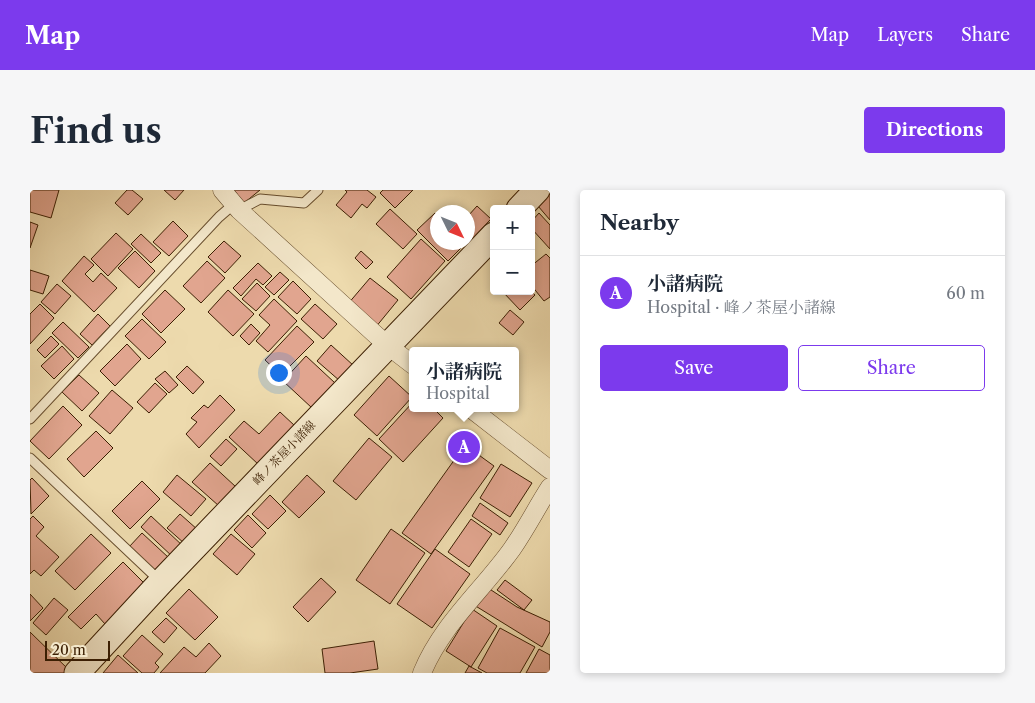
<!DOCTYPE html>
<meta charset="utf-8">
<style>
body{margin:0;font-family:"Libre Caslon Text","Noto Serif JP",serif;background:#f6f6f7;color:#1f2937}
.controls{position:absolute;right:15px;top:15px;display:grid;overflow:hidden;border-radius:5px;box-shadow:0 2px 8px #0003}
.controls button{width:45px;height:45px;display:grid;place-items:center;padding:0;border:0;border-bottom:1px solid #e0e1e3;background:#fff;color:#1f2937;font:25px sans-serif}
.compass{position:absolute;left:400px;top:15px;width:45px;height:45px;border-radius:50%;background:#fff;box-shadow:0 2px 8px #0003;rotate:133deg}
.scale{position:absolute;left:15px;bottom:12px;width:65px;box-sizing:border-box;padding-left:5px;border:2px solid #3c1f03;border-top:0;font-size:14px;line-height:18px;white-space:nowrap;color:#3c1f03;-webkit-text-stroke:4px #f3e7ca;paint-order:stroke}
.you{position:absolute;left:248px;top:182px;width:18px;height:18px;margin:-12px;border:4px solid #fff;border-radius:50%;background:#1a73e8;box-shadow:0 0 0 8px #1a73e833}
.badge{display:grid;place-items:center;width:32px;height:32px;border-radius:50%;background:#7c3aed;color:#fff;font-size:16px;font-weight:700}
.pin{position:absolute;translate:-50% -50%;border:2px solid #fff;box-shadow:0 1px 5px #0006}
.popup{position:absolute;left:379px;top:157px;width:110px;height:65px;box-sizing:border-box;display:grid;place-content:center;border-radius:5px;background:#fff;filter:drop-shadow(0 1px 4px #0005);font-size:16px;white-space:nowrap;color:#747a83}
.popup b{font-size:19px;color:#1f2937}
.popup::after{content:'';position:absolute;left:50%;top:100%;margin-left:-10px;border:10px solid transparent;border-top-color:#fff}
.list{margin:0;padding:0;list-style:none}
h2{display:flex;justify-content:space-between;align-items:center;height:65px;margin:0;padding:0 20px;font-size:21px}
h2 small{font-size:16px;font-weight:400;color:#747a83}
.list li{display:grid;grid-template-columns:32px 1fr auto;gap:15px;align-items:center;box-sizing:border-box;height:75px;padding:0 20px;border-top:1px solid #e0e1e3}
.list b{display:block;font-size:19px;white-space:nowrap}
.list p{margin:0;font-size:16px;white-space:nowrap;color:#747a83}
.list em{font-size:16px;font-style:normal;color:#747a83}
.actions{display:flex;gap:10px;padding:15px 20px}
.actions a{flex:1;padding:11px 0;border:1px solid #7c3aed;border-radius:5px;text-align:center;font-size:18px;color:#7c3aed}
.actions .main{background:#7c3aed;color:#fff}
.map{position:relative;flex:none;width:520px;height:483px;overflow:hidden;border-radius:5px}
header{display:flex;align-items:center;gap:30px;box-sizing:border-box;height:70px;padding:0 25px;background:#7c3aed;color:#fff}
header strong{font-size:24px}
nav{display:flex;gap:28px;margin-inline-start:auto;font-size:18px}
.intro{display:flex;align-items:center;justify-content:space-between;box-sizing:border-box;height:120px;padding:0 30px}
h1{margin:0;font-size:35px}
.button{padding:12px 22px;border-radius:5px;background:#7c3aed;color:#fff;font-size:18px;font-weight:700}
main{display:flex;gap:30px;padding:0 30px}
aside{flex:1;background:#fff;border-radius:5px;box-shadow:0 2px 8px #0003}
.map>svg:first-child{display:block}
.building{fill:#e1a58f;stroke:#3c1f03}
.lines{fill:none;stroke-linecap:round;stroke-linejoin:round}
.service-casing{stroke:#684e2e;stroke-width:11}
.minor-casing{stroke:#684e2e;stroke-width:19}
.secondary-casing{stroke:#3c1f03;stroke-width:27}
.service{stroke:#f3e7ca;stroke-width:9}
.minor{stroke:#f3e7ca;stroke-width:18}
.secondary{stroke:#f3e7ca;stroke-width:25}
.labels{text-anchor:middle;stroke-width:5;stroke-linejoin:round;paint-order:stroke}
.street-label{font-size:12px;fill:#3c1f03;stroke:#f3e7ca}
</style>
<header>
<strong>Map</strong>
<nav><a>Map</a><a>Layers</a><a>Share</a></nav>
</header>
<div class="intro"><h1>Find us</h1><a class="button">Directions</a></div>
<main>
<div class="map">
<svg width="520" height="483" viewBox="0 0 520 483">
<rect width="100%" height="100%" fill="#eddaad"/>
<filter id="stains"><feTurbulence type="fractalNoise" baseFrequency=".004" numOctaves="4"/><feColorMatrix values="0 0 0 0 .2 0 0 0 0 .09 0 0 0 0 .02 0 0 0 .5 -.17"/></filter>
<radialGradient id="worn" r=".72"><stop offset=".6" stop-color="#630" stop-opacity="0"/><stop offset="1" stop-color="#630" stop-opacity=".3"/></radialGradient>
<!-- building -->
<path class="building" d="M 0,0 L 29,0 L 21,28 L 0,22 Z
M 97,0 L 102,0 L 113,9 L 98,25 L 85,13 Z
M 134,0 L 154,0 L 145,10 Z
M 204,0 L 230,0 L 214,13 Z
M 315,0 L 337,0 L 346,7 L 337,18 L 332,14 L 321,28 L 306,15 L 317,2 Z
M 353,0 L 383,0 L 365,18 L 350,3 Z
M 520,4 L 520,30 L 508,16 Z
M 447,16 L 461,29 L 438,53 L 438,26 Z
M 360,19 L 387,44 L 373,59 L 346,34 Z
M 405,23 L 408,26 L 408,52 L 436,53 L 418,71 L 387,40 Z
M 509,23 L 520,35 L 520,59 L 501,38 L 501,32 Z
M 143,31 L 158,46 L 139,66 L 123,52 Z
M 0,32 L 8,35 L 0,58 Z
M 86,43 L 103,59 L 78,86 L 61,69 Z
M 111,44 L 131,63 L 121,73 L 101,54 Z
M 391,49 L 415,71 L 381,109 L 357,87 Z
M 194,51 L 211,66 L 195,83 L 178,67 Z
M 105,61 L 125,81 L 109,98 L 88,78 Z
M 331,61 L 343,72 L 336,79 L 325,68 Z
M 516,64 L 520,68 L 520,107 L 514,111 L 501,95 L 501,76 Z
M 54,66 L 64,75 L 55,84 L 63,92 L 71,83 L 87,98 L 64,122 L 32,91 Z
M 177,71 L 195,88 L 171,113 L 153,96 Z
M 228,73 L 242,86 L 233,95 L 226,89 L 211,106 L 203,98 Z
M 0,80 L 19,86 L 13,104 L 0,100 Z
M 250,82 L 259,90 L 244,105 L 235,97 Z
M 340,88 L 368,110 L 345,138 L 317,115 Z
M 263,91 L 281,109 L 267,124 L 248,107 Z
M 227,93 L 240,106 L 226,121 L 212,109 Z
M 27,94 L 41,106 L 25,124 L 11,112 Z
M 135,100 L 155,119 L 131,143 L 112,124 Z
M 198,100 L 224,124 L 203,146 L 178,122 Z
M 472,101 L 501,101 L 505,105 L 490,120 Z
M 244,109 L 267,131 L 238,162 L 226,151 L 240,135 L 229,125 Z
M 10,114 L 24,128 L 0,154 L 0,124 Z
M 285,114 L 307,134 L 293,149 L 271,129 Z
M 480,120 L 494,132 L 483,145 L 469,133 Z
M 68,124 L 80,136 L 62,155 L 50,144 Z
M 112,129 L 136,152 L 119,169 L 95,146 Z
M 33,132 L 59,157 L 48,168 L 22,143 Z
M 221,134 L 230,143 L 219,155 L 210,146 Z
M 267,136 L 284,152 L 251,185 L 235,170 Z
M 21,146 L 29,154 L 15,168 L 7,160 Z
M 97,154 L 111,169 L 85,196 L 70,181 Z
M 301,155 L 324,176 L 310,191 L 287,171 Z
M 32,156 L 44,169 L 24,189 L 11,176 Z
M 276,166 L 305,193 L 282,218 L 253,191 Z
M 157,176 L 174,192 L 163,204 L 146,187 Z
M 135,181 L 148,195 L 139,203 L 125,189 Z
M 49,185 L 69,203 L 52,221 L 32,202 Z
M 359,186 L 382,207 L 347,246 L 324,225 Z
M 125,193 L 137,204 L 119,223 L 107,212 Z
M 82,200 L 103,218 L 80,244 L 59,226 Z
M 190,205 L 205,220 L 169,258 L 156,244 L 167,232 L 161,228 L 174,215 L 178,218 Z
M 383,212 L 383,218 L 403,218 L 413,228 L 373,272 L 349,249 Z
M 33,216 L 52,235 L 19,269 L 0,251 Z
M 250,222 L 265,236 L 229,275 L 199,247 L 214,231 L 229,244 Z
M 66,241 L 83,258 L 54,287 L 37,269 Z
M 339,248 L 362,267 L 326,310 L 303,291 Z
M 196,249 L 207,259 L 191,276 L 180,266 Z
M 435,255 L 464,276 L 401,364 L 372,343 Z
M 180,273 L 206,297 L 189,316 L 162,292 Z
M 471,274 L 502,293 L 480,327 L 450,308 Z
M 147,285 L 176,309 L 161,326 L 133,302 Z
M 277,285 L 295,302 L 269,328 L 252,312 Z
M 2,288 L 19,306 L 1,324 L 0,290 Z
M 112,291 L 130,309 L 100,339 L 82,321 Z
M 240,305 L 256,321 L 238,339 L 222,324 Z
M 450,313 L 478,333 L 470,345 L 442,326 Z
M 150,324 L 168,340 L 155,354 L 137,338 Z
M 218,325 L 236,343 L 222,358 L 204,340 Z
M 3,326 L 14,337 L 6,346 L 29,367 L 11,386 L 4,380 L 0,384 L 0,329 Z
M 121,326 L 154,357 L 144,368 L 111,337 Z
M 441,329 L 462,344 L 439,377 L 418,362 Z
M 361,339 L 395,363 L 360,414 L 326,390 Z
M 112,343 L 139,368 L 126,382 L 99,357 Z
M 61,344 L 81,363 L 45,400 L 25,381 Z
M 201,344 L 225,364 L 207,385 L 183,364 Z
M 405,359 L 440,384 L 402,438 L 367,414 Z
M 93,372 L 115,394 L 75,434 L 66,424 L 51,439 L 38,427 Z
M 291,388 L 306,402 L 278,432 L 263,417 Z
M 475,390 L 502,410 L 494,420 L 467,400 Z
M 455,396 L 487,417 L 520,432 L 520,442 L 512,457 L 444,415 Z
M 159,399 L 188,427 L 165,450 L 136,423 Z
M 0,404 L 13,418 L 0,431 Z
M 24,408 L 38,420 L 16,445 L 3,433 Z
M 442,419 L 467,436 L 441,477 L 416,461 Z
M 136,428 L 147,438 L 134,453 L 122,442 Z
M 470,438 L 505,457 L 490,483 L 457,483 L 448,478 Z
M 0,442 L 39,480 L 36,483 L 0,483 Z
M 112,445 L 133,464 L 125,473 L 129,477 L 124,483 L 112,483 L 93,466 Z
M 344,451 L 348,479 L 320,483 L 295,483 L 292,459 Z
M 179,453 L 191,466 L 175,483 L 130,483 L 154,457 L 166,467 Z
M 509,459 L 520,465 L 520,483 L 496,483 Z
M 88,465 L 108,483 L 73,483 Z
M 439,476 L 452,483 L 435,483 Z"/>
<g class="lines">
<defs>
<path id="service" d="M 209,20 L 230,9 L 274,13 L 288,0
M 0,229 L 189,27 L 204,14
M 0,268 L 131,392"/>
<path id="minor" d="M 192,0 L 209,20 L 357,155 L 383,175
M 440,218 L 520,280
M 392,483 C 412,434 452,401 482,359 C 496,339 507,317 520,297"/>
<path id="secondary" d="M 489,19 L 507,0
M 47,483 L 131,392 L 464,45"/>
</defs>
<!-- service casing -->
<use href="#service" class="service-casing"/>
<!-- minor casing -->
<use href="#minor" class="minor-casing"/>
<!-- secondary casing -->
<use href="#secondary" class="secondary-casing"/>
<!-- service -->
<use href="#service" class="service"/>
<!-- minor -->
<use href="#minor" class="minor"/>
<!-- secondary -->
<use href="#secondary" class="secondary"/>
</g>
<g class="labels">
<!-- street labels -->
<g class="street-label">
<text transform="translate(254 263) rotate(-46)" y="4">峰ノ茶屋小諸線</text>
</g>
</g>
<rect width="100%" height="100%" filter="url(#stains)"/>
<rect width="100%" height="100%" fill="url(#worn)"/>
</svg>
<div class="controls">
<button>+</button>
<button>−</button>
</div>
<svg class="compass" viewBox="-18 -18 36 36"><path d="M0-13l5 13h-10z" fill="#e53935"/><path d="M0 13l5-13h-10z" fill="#747a83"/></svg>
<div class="scale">20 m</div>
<div class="you"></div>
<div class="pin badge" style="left:434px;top:257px">A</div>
<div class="popup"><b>小諸病院</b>Hospital</div>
</div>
<aside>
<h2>Nearby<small></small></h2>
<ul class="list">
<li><span class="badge">A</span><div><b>小諸病院</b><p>Hospital · 峰ノ茶屋小諸線</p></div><em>60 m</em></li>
</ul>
<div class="actions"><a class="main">Save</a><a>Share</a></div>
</aside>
</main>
